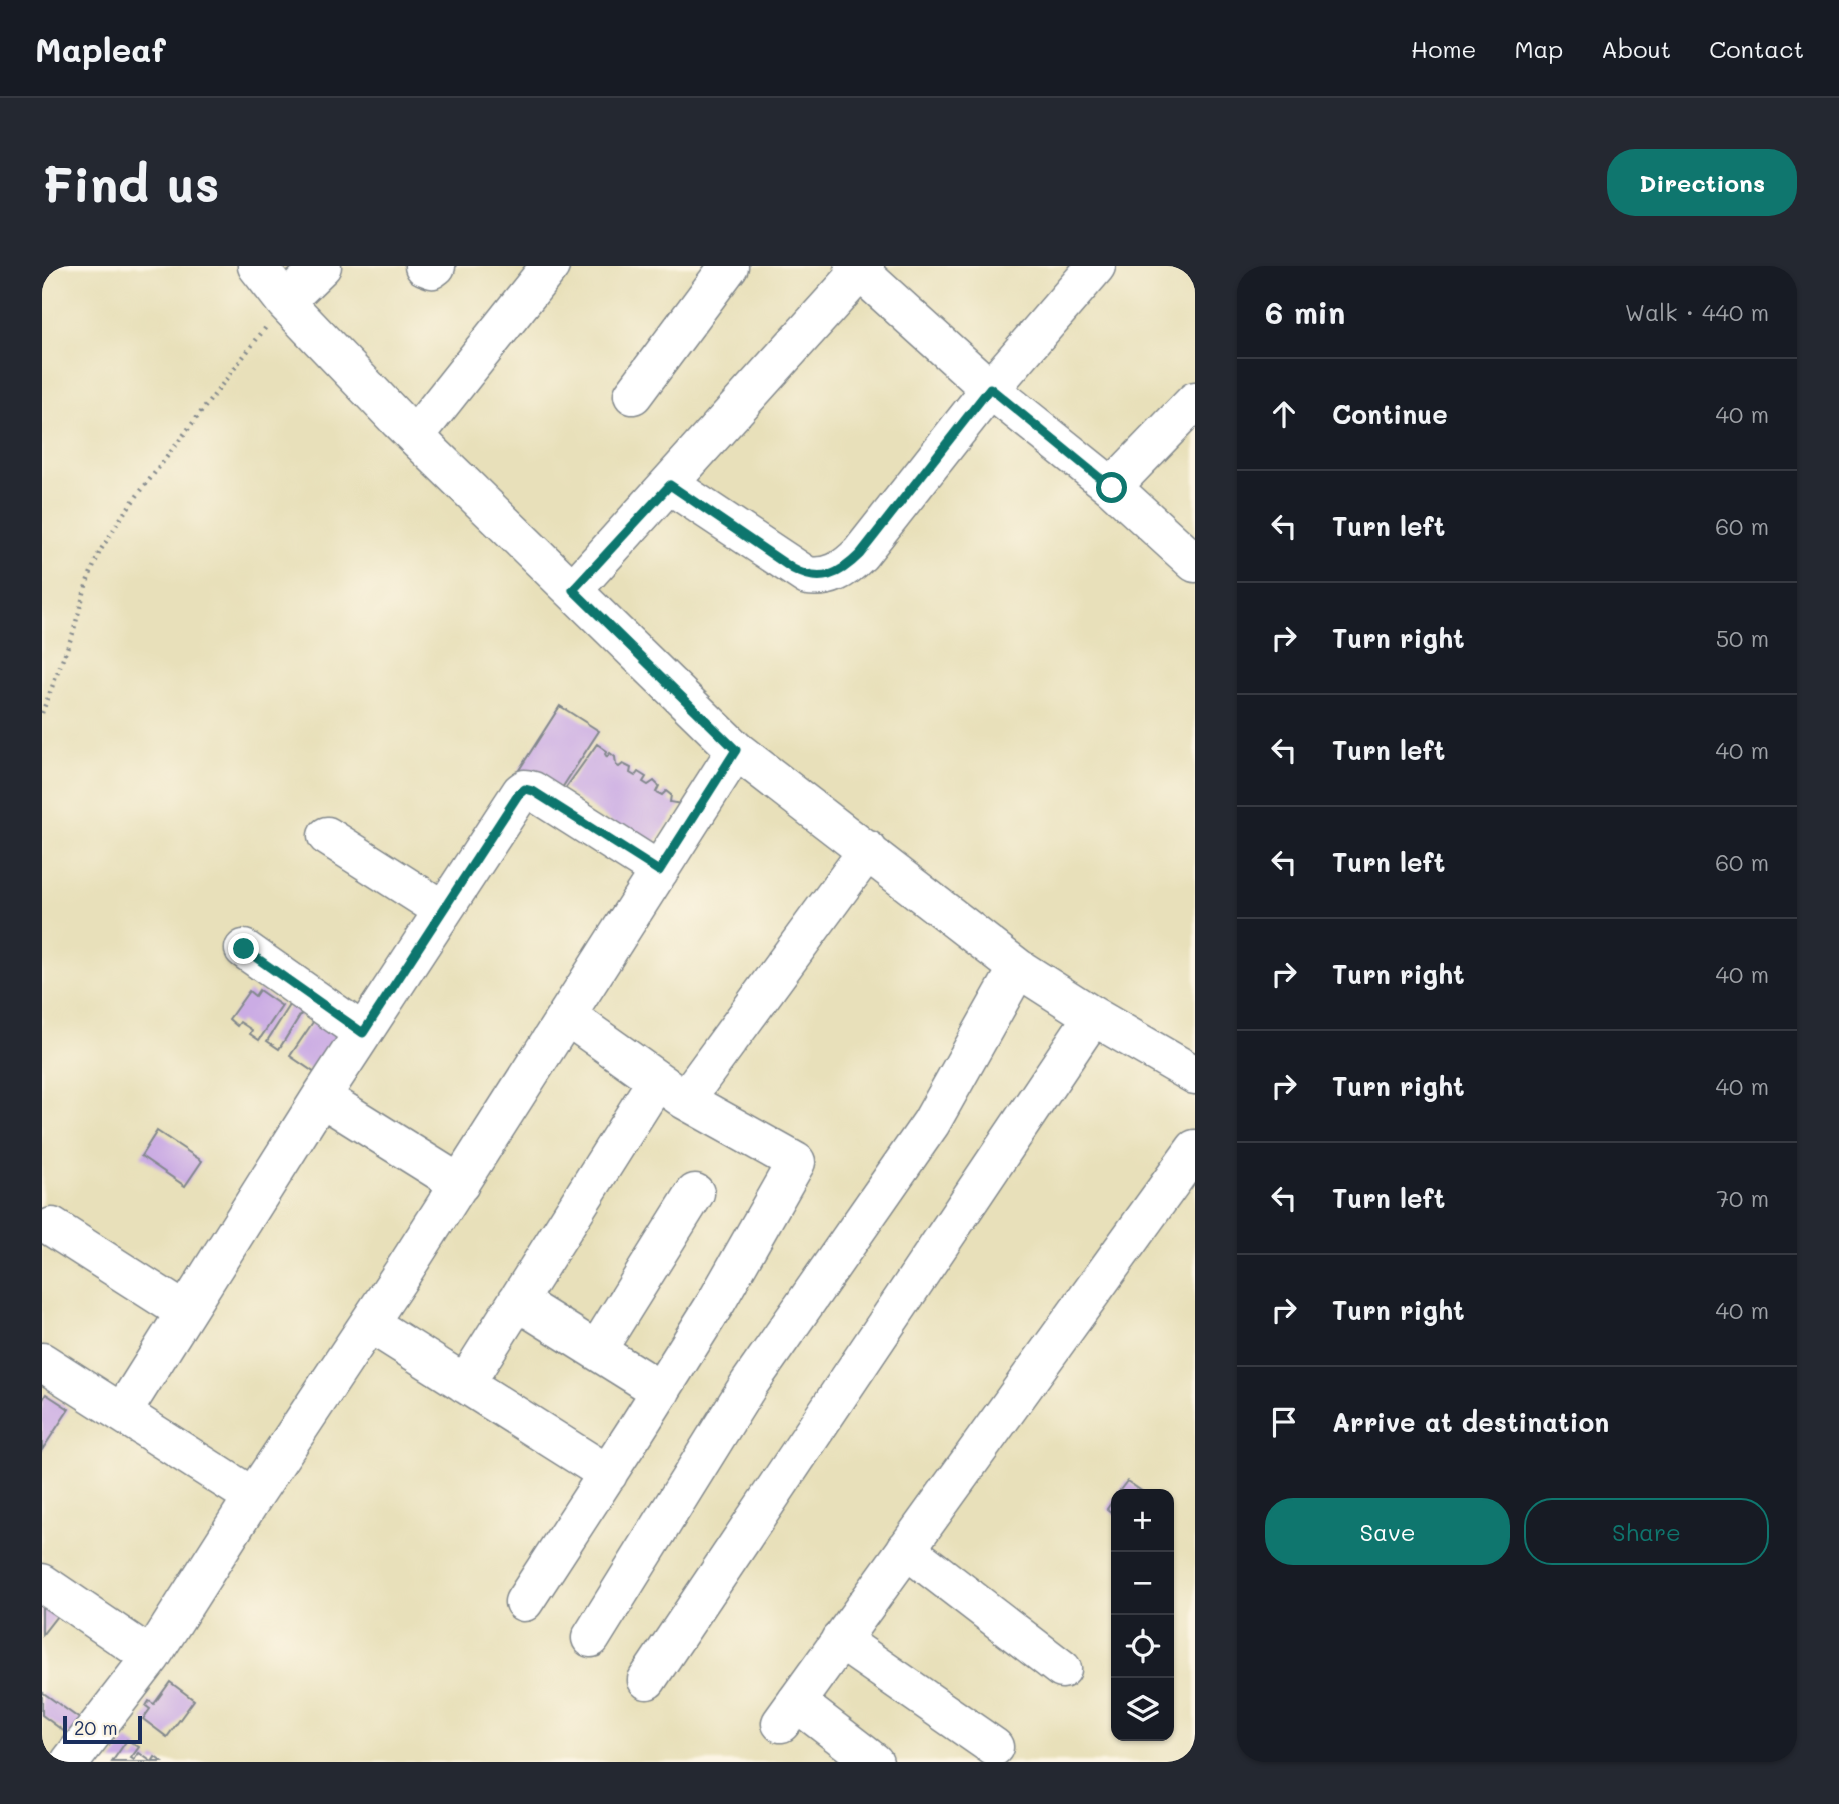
<!DOCTYPE html>
<meta charset="utf-8">
<style>
body{margin:0;font-family:Mali,sans-serif;background:#242831;color:#f1f3f6}
.controls{position:absolute;right:21px;bottom:21px;display:grid;overflow:hidden;border-radius:14px;box-shadow:0 2px 5px #0004}
.controls button{width:63px;height:63px;display:grid;place-items:center;padding:0;border:0;border-bottom:2px solid #363941;background:#171b24;color:#f1f3f6;font:35px sans-serif}
.scale{position:absolute;left:21px;bottom:18px;width:79px;box-sizing:border-box;padding-left:7px;border:4px solid #1b2f5e;border-top:0;font-size:19px;line-height:24px;white-space:nowrap;color:#1b2f5e;-webkit-text-stroke:5px #fcf5e5;paint-order:stroke}
.stop{position:absolute;width:21px;height:21px;margin:-16px;border:5px solid #0f766e;border-radius:50%;background:#fff}
.stop.end{background:#0f766e;border-color:#fff;box-shadow:0 2px 7px #0008}
.list{margin:0;padding:0;list-style:none}
h2{display:flex;justify-content:space-between;align-items:center;height:91px;margin:0;padding:0 28px;font-size:30px}
h2 small{font-size:23px;font-weight:400;color:#9ea1a6}
.list li{display:grid;grid-template-columns:46px 1fr auto;gap:21px;align-items:center;box-sizing:border-box;height:112px;padding:0 28px;border-top:2px solid #363941}
.list b{display:block;font-size:26px;white-space:nowrap}
.list em{font-size:23px;font-style:normal;color:#9ea1a6}
.actions{display:flex;gap:14px;padding:21px 28px}
.actions a{flex:1;padding:16px 0;border:2px solid #0f766e;border-radius:28px;text-align:center;font-size:24px;color:#0f766e}
.actions .main{background:#0f766e;color:#fff}
.icon{flex:none;width:38px;height:38px;fill:none;stroke:currentColor;stroke-width:2;stroke-linecap:round;stroke-linejoin:round}
.map{position:relative;flex:none;width:1153px;height:1496px;overflow:hidden;border-radius:28px}
header{display:flex;align-items:center;gap:42px;box-sizing:border-box;height:98px;padding:0 35px;background:#171b24;border-bottom:2px solid #363941}
header strong{font-size:33px}
nav{display:flex;gap:38px;margin-inline-start:auto;font-size:24px}
.intro{display:flex;align-items:center;justify-content:space-between;box-sizing:border-box;height:168px;padding:0 42px}
h1{margin:0;font-size:49px}
.button{padding:18px 32px;border-radius:28px;background:#0f766e;color:#fff;font-size:24px;font-weight:700}
main{display:flex;gap:42px;padding:0 42px}
aside{flex:1;background:#171b24;border-radius:28px;box-shadow:0 2px 5px #0004}
.map>svg:first-child{display:block}
.building{fill:#cbace4}
.lines{fill:none;stroke-linecap:round;stroke-linejoin:round}
.minor-casing{stroke:#82888c;stroke-width:41}
.path{stroke:#82888c;stroke-width:4.5;stroke-dasharray:2 5;stroke-linecap:butt}
.minor{stroke:#fff;stroke-width:38}
.route{stroke:#0f766e;stroke-width:9}
</style>
<header>
<strong>Mapleaf</strong>
<nav><a>Home</a><a>Map</a><a>About</a><a>Contact</a></nav>
</header>
<div class="intro"><h1>Find us</h1><a class="button">Directions</a></div>
<main>
<div class="map">
<svg width="1153" height="1496" viewBox="0 0 1153 1496">
<rect width="100%" height="100%" fill="#fcf5e5"/>
<filter id="ink" filterUnits="userSpaceOnUse"><feTurbulence type="fractalNoise" baseFrequency=".0143" numOctaves="2"/><feDisplacementMap in="SourceGraphic" scale="14" xChannelSelector="R" yChannelSelector="G"/><feConvolveMatrix kernelMatrix="1 2 1 2 8 2 1 2 1" color-interpolation-filters="sRGB"/></filter>
<filter id="wash" filterUnits="userSpaceOnUse"><feTurbulence type="fractalNoise" baseFrequency=".00686" numOctaves="4" result="noise"/><feDisplacementMap in="SourceGraphic" scale="28" xChannelSelector="R" yChannelSelector="G"/><feGaussianBlur stdDeviation="1.57" result="paint"/><feColorMatrix in="noise" values="0 0 0 0 0 0 0 0 0 0 0 0 0 0 0 0 0 1.4 0 .05"/><feComposite in="paint" operator="in"/></filter>
<g filter="url(#wash)">
<rect width="100%" height="100%" fill="#e8e0ba"/>
<g id="blocks">
<!-- building -->
<path class="building" d="M 518,440 L 557,465 L 520,522 L 499,518 L 477,504 Z
M 555,478 L 565,485 L 563,488 L 565,491 L 568,487 L 573,491 L 574,499 L 577,501 L 581,498 L 589,502 L 588,507 L 593,510 L 596,506 L 604,511 L 601,516 L 606,519 L 612,515 L 617,520 L 614,526 L 620,529 L 624,525 L 629,529 L 628,536 L 639,538 L 608,583 L 523,523 Z
M 217,724 L 240,740 L 217,774 L 208,768 L 210,764 L 198,756 L 195,760 L 187,753 L 207,725 L 213,730 Z
M 250,736 L 262,743 L 237,783 L 225,775 Z
M 273,753 L 310,777 L 285,815 L 248,790 Z
M 115,865 L 160,895 L 143,920 L 99,890 Z
M 4,1128 L 27,1143 L 0,1184 L 0,1135 Z
M 1085,1215 L 1104,1228 L 1075,1228 Z
M 1074,1230 L 1074,1250 L 1065,1243 Z
M 0,1333 L 18,1346 L 0,1369 Z
M 128,1416 L 152,1434 L 125,1471 L 101,1453 L 108,1443 L 104,1440 L 107,1435 L 112,1438 Z
M 0,1426 L 42,1456 L 31,1472 L 0,1449 Z
M 85,1474 L 97,1481 L 89,1492 L 92,1494 L 97,1487 L 110,1496 L 113,1491 L 120,1496 L 70,1496 Z"/>
</g>
</g>
<g filter="url(#ink)">
<use href="#blocks" fill-opacity="0" stroke="#82888c" stroke-width="2"/>
<g class="lines">
<defs>
<path id="minor" d="M 215,0 L 243,36 L 357,155 L 694,484 L 976,702 L 1051,750 L 1153,809
M 382,0 L 390,3 L 394,0
M 812,0 L 948,123 L 1070,221 L 1153,297
M 243,36 L 280,0
M 591,129 L 687,0
M 373,170 L 508,0
M 628,219 L 765,310 C 788,313 802,304 818,288 L 948,123 L 1054,0
M 1070,221 L 1153,135
M 531,324 L 823,0
M 285,570 L 401,644
M 202,683 L 321,767
M 279,831 L 418,918
M 643,834 L 826,584
M 10,961 L 143,1046
M 475,1035 L 619,1125
M 327,1057 L 566,1208
M 555,1084 L 653,927
M 0,1096 L 211,1231
M 423,1118 L 615,814
M 80,1147 L 279,831 L 479,526 L 483,523 L 491,525 L 617,605
M 864,1283 L 1020,1403
M 0,1317 L 109,1391
M 482,1336 L 594,1164 L 675,1035 L 754,896 L 643,834 L 525,750
M 549,1372 L 707,1118 L 889,857 L 976,702
M 798,1374 L 952,1481
M 605,1414 L 1051,750
M 754,1436 L 832,1496
M 739,1457 L 1153,883
M 28,1496 L 109,1391 L 211,1231 L 361,1006 L 694,484"/>
</defs>
<!-- minor casing -->
<use href="#minor" class="minor-casing"/>
<!-- path -->
<path class="path" d="M 0,447 L 31,367 L 45,316 L 58,285 L 82,247 L 224,61"/>
<!-- minor -->
<use href="#minor" class="minor"/>
</g>
</g>
<g class="lines" filter="url(#ink)">
<!-- route -->
<path class="route" d="M 202,683 L 321,767 L 476,529 L 483,523 L 491,525 L 617,605 L 694,484 L 531,324 L 628,219 L 751,303 C 779,318 797,309 818,288 L 948,122 L 1070,222"/>
</g>
</svg>
<div class="controls">
<button>+</button>
<button>−</button>
<button><svg class="icon" aria-label="locate" viewBox="0 0 24 24"><circle cx="12" cy="12" r="6"/><path d="M12 2v4M12 18v4M2 12h4M18 12h4"/></svg></button>
<button><svg class="icon" aria-label="layers" viewBox="0 0 24 24"><path d="M12 4l9 5-9 5-9-5zM3 14l9 5 9-5"/></svg></button>
</div>
<div class="scale">20 m</div>
<div class="stop" style="left:1070px;top:222px"></div>
<div class="stop end" style="left:202px;top:683px"></div>
</div>
<aside>
<h2>6 min<small>Walk · 440 m</small></h2>
<ul class="list">
<li><svg class="icon" aria-label="ahead" viewBox="0 0 24 24"><path d="M12 20V5M6 11l6-6 6 6"/></svg><div><b>Continue</b></div><em>40 m</em></li>
<li><svg class="icon" aria-label="left" viewBox="0 0 24 24"><path d="M17 20v-9H6M10 6l-5 5 5 5"/></svg><div><b>Turn left</b></div><em>60 m</em></li>
<li><svg class="icon" aria-label="right" viewBox="0 0 24 24"><path d="M7 20v-9h11M14 6l5 5-5 5"/></svg><div><b>Turn right</b></div><em>50 m</em></li>
<li><svg class="icon" aria-label="left" viewBox="0 0 24 24"><path d="M17 20v-9H6M10 6l-5 5 5 5"/></svg><div><b>Turn left</b></div><em>40 m</em></li>
<li><svg class="icon" aria-label="left" viewBox="0 0 24 24"><path d="M17 20v-9H6M10 6l-5 5 5 5"/></svg><div><b>Turn left</b></div><em>60 m</em></li>
<li><svg class="icon" aria-label="right" viewBox="0 0 24 24"><path d="M7 20v-9h11M14 6l5 5-5 5"/></svg><div><b>Turn right</b></div><em>40 m</em></li>
<li><svg class="icon" aria-label="right" viewBox="0 0 24 24"><path d="M7 20v-9h11M14 6l5 5-5 5"/></svg><div><b>Turn right</b></div><em>40 m</em></li>
<li><svg class="icon" aria-label="left" viewBox="0 0 24 24"><path d="M17 20v-9H6M10 6l-5 5 5 5"/></svg><div><b>Turn left</b></div><em>70 m</em></li>
<li><svg class="icon" aria-label="right" viewBox="0 0 24 24"><path d="M7 20v-9h11M14 6l5 5-5 5"/></svg><div><b>Turn right</b></div><em>40 m</em></li>
<li><svg class="icon" aria-label="arrive" viewBox="0 0 24 24"><path d="M6 21V4h12l-3 4 3 4H6"/></svg><div><b>Arrive at destination</b></div></li>
</ul>
<div class="actions"><a class="main">Save</a><a>Share</a></div>
</aside>
</main>
